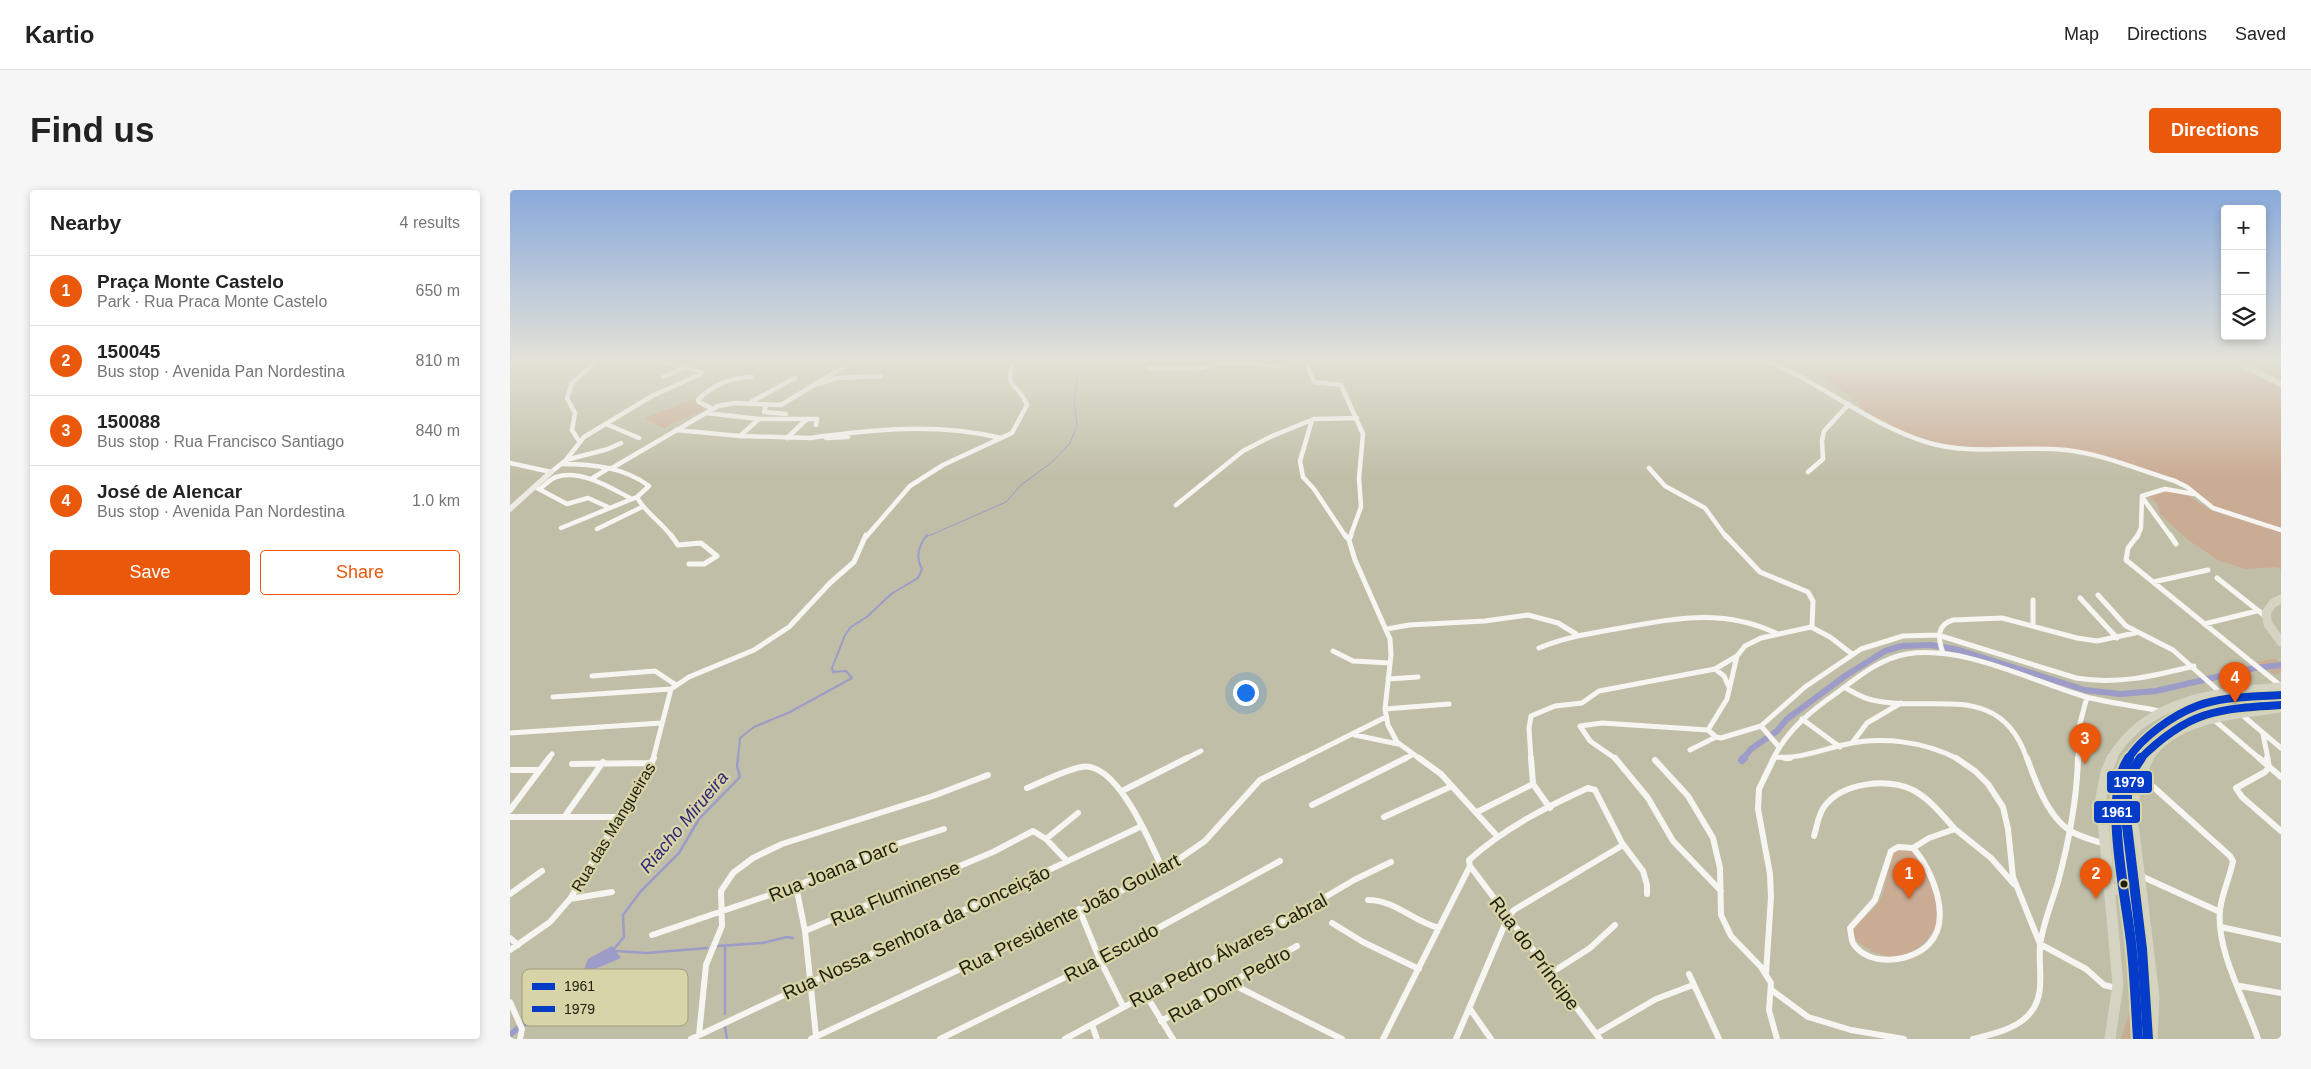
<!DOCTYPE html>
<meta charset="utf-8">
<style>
body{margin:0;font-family:Helvetica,sans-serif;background:#f6f6f6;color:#222}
.controls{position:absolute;right:15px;top:15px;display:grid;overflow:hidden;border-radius:5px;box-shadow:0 2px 8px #0003}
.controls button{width:45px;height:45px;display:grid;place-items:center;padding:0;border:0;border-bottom:1px solid #e0e0e0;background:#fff;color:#222;font:25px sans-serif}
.you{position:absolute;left:735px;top:502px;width:18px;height:18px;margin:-12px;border:4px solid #fff;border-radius:50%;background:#1a73e8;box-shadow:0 0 0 8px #1a73e833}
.badge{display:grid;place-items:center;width:32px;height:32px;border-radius:50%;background:#ea580c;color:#fff;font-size:16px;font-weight:700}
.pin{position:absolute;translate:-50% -41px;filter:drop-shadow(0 1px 2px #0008)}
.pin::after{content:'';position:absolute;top:26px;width:18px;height:15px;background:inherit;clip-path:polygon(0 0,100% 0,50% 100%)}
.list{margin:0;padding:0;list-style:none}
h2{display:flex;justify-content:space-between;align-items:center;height:65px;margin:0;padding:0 20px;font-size:21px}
h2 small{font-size:16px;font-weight:400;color:#767676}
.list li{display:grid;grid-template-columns:32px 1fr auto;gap:15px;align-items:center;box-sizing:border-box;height:70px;padding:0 20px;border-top:1px solid #e0e0e0}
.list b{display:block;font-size:19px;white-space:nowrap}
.list p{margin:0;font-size:16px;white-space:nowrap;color:#767676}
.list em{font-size:16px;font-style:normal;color:#767676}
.actions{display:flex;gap:10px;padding:15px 20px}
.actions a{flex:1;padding:11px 0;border:1px solid #ea580c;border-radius:5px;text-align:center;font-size:18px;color:#ea580c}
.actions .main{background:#ea580c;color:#fff}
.icon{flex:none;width:28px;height:28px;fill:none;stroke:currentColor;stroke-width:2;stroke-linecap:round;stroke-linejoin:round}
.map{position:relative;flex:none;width:1771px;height:849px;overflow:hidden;border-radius:5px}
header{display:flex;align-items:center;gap:30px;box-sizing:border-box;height:70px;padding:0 25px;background:#fff;border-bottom:1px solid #e0e0e0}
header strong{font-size:24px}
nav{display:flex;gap:28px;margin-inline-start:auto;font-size:18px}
.intro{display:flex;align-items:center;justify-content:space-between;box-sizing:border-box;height:120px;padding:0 30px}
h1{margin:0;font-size:35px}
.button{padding:12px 22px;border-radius:5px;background:#ea580c;color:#fff;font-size:18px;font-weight:700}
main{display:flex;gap:30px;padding:0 30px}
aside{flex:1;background:#fff;border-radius:5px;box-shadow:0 2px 8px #0003}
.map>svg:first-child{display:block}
.green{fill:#caab93}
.water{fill:#9d9bc7}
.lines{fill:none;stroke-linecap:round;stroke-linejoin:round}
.stream-far2{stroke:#9d9bc7;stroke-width:1}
.stream-far1{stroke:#9d9bc7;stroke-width:2}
.stream{stroke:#9d9bc7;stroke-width:2.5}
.canal-far1{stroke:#9d9bc7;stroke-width:6}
.canal{stroke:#9d9bc7;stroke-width:8}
.street-far2{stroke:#f6f5f2;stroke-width:4.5}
.street-far1{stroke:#f6f5f2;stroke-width:5}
.street{stroke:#f6f5f2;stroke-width:6}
.secondary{stroke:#ecebe3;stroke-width:5.5}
.primary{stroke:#e2e1d5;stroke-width:6}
.highway-far1{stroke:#d5d3c1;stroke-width:9}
.highway{stroke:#d5d3c1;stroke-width:11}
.bus-1-far1-casing{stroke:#d7d4a7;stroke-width:11}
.bus-1-casing{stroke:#d7d4a7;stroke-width:14}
.bus-2-far1-casing{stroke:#d7d4a7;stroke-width:11}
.bus-2-casing{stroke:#d7d4a7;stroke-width:14}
.bus-1-far1{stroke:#043bc9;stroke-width:8}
.bus-1{stroke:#043bc9;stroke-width:10}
.bus-2-far1{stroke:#043bc9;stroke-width:8}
.bus-2{stroke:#043bc9;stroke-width:10}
.bus-dot{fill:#21200f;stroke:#d7d4a7;stroke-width:2}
.labels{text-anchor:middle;stroke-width:4.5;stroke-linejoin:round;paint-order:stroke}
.street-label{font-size:16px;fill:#21200f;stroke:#d7d4a7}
.water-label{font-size:18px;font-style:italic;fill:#322377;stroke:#d7d4a7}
.near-street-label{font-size:19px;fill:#21200f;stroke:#d7d4a7}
.key{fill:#d7d4a7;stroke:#a09e79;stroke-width:1}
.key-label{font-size:14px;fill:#21200f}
.line-badge{stroke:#d7d4a7;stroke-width:2}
.badge-label{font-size:14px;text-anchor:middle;font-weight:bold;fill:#fff}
</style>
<header>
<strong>Kartio</strong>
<nav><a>Map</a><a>Directions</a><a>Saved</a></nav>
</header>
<div class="intro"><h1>Find us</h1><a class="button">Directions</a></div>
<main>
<aside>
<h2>Nearby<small>4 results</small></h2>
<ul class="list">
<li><span class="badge">1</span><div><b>Praça Monte Castelo</b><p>Park · Rua Praca Monte Castelo</p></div><em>650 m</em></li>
<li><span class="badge">2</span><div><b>150045</b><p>Bus stop · Avenida Pan Nordestina</p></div><em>810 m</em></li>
<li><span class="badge">3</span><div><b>150088</b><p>Bus stop · Rua Francisco Santiago</p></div><em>840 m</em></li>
<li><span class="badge">4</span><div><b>José de Alencar</b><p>Bus stop · Avenida Pan Nordestina</p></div><em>1.0 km</em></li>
</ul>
<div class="actions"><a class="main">Save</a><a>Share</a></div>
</aside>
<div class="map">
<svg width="1771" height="849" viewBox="0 0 1771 849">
<rect width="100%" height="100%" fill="#c0bea6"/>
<!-- green -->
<path class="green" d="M 1281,170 L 1719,170 L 1771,196 L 1771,339 L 1704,319 L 1667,291 L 1565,262 L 1457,259 L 1404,248 L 1356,223 L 1345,209 L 1317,191 L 1297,174 Z
M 1728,170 L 1771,170 L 1771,191 Z
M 183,209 L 195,220 L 152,238 L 135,228 Z
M 1653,302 C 1685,301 1679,311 1703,320 C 1725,329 1749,334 1771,341 L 1771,380 L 1767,377 L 1735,379 L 1708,370 L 1677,349 L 1650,324 L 1647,313 L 1638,306 Z
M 1765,469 L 1771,473 L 1771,483 L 1764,484 L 1747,472 Z
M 1391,658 L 1402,659 C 1412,669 1416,679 1421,692 C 1426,704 1429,718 1428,730 C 1427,736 1422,743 1419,747 C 1403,769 1376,772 1354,756 C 1348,752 1345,749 1342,742 C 1347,730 1361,724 1368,713 C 1377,701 1377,679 1381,664 Z
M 1625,805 L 1625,849 L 1611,849 L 1613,843 Z"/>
<!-- water -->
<path class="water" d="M 102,756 L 111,768 L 85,779 L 74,801 L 45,815 L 0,848 L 0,841 L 49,803 L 69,793 L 78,769 Z"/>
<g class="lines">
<!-- stream-far2 -->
<path class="stream-far2" d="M 416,347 L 496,312 L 511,295 L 542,272 L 560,253 L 567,235 L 564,209 L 569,178 L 551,172 L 552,170"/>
<!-- stream-far1 -->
<path class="stream-far1" d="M 228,569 L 230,548 L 244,537 L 280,522 L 342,488 L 336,481 L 323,482 L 322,478 L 335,445 L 341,437 L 358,426 L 381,404 L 408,388 L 412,379 C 405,367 409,355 417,345"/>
<!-- stream -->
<path class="stream" d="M 208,756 L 252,753 L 277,747 L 283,748
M 215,756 L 215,824
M 103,760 L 114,747 L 113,725 L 131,701 L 169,663 L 189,629 L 230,587 L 227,576 L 228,568
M 105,761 L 137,763 L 197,758
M 215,837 L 217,849"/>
<!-- canal-far1 -->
<path class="canal-far1" d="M 1233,569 L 1241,559 L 1267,541 L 1277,529 L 1335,486 L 1375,461 L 1392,456 L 1421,455 L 1449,460 L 1575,500 L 1610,504 L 1646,501 L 1745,478 L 1771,475"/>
<!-- canal -->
<path class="canal" d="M 1232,570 L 1234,568"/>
<!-- street-far2 -->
<path class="street-far2" d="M 795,170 L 804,192 L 831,195 L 853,244 L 849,288 L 851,317 L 840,347
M 1254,170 C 1311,192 1358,234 1416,252 C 1461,266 1509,255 1556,260 C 1593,264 1629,280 1665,291 L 1677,297 L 1703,318 L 1771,340
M 155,172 L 175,177
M 639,178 L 687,179 L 705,174 L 733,173 L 772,176 L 777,175 L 780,170
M 153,187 L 176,177
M 309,194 L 327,188 L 371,186
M 241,212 L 285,188
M 256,215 L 254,222 L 276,224
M 203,219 L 189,212 L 188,210 C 202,195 222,187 242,187
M 196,223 L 249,229 L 307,229 L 306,235
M 802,230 L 790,271 L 793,287 L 804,299 L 836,347
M 96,234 L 129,248
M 166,240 L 230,246 L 302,248
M 230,246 L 249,229
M 277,248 L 297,229
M 300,248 C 364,239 427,233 491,248
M 316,248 L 338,247
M 69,251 L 62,240 L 65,223 L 57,208 L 62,193 L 88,170
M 56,270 L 98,259 L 111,253
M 0,273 L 41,282 L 56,270 L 74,247 L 142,206 L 191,184 L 192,182 L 176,177 L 187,170
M 102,278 L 208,216 L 225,213 L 271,215 L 345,170
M 1139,278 L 1155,296 L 1195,318 L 1216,347
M 1298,282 L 1313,269 L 1312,251 L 1314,241 L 1339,214
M 81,289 L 99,278
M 27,298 L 57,314 L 78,308 L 98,317
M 30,299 C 35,295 40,289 46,287 C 70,279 99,297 120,308
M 127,307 C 135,323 151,331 162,347
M 1632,307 L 1661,347
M 666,315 L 733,261 L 760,247 L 804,229 L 847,228
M 51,338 L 127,307 L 139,296 C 114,277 82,274 52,274
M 87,339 L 132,317
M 356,347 L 400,296 L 433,275 L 502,243 L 517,215 C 508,191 492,201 505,170
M 1627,347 L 1631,338 L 1632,306 L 1655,299 L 1684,304"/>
<!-- street-far1 -->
<path class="street-far1" d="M 161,345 L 168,355 L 191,353 L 207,366 L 194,374 L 179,374
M 835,345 L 839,350
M 841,345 L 839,350 L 845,370 L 880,449 L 881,465 L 875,519 L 878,535 L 887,552 L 910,569
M 1215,345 L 1250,382 L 1298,402 L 1303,411 L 1302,437
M 1628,345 L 1618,358 L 1616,370 L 1771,496
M 1660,345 L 1666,354
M 1707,388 L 1755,426
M 1643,392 L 1698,380
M 1588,405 L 1616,436 L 1663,460 L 1711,503
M 1570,408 L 1607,448
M 1523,410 L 1523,435
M 1694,434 L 1747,421
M 877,439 L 899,435 L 975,431 L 1018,425 L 1048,433 L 1066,444
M 1029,458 C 1055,447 1083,443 1111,438 C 1167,428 1214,418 1268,444
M 823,461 L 843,471 L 880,473
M 1433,463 C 1428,449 1426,435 1443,430 L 1492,428 L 1567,448 L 1587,451 L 1625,443
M 1205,479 L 1214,486 L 1219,497
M 82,486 L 145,481 L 166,495
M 878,489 L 908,487
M 1334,497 C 1343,502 1352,508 1362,510 C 1423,524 1490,489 1517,569
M 43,507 L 161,499
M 875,519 L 939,514
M 1731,524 L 1771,558
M 1292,529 L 1330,557
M 1703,529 L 1750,569
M 1251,536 L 1269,557
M 1198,540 L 1206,547 L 1211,548 L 1251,536 L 1295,497 L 1351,459 L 1393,446 L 1428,445 L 1566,488 C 1607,495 1644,486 1684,476
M 1198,540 L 1217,509 L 1227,466 L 1235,456 L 1251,448 L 1301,437 L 1320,447 L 1342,464
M 0,543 L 151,533
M 1753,544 L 1758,569
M 845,545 L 888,554
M 1342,553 L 1357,533 L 1391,513
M 1180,560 L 1206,547
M 1266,567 C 1291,569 1310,560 1333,555 C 1372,546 1413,551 1448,569
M 38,569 L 42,564
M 143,569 L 161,499 L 179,487 L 244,460 L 279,437 L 320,393 L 344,372 L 356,345
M 675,569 L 691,561
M 792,569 L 876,527
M 894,569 L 902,565
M 1021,569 L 1019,538 L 1021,526 L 1045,516 L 1072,513 L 1089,501 L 1205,479 L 1227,466
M 1106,569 L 1080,551 L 1070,536 L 1092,533 L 1198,540
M 1263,569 C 1277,540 1302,520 1328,502 C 1348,487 1371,468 1397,464 C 1454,455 1521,491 1576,507 C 1600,513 1626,516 1650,521
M 1568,569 L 1569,537 L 1577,507"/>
<!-- street -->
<path class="street" d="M 909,568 L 931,584 L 988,647
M 1021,568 L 1023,594 L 1040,618
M 1105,568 L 1138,608 L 1163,651 L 1211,701
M 1275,568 L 1280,568
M 1446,568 L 1465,581 L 1478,594 L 1493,617 L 1498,639 L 1503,687 L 1530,754 L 1576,779 L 1594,795 L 1602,797 L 1607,795
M 1517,568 C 1526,593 1539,630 1564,643 C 1574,648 1584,650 1594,654
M 1749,568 L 1771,587
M 1757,568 L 1759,577 L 1755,582 L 1726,598 L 1732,607 L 1771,641
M 1145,570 L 1178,606 L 1203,648 L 1210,678 L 1211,725 L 1221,746 L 1251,777 L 1261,793 L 1259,820 L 1267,849
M 62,574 L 142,573
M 0,580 L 30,580
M 1629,584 L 1720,666 L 1723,671 C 1720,687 1712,703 1710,720 C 1706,761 1735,810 1748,849
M 517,598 C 534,591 553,581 571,577 C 607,570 641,654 653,680
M 612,601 L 677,568
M 802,615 L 896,568
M 0,620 L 39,568
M 967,622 L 1023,594
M 55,626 L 93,572
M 0,627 L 107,627
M 874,627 L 942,596
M 1304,646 C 1307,637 1308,625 1314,617 C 1332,592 1377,588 1403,600 C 1420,609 1432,625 1445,639
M 536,649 L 568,623
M 1388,657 L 1403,658 C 1422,679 1443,729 1419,754 C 1402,772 1358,778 1343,753 C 1341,749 1341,742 1340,738 L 1365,710 L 1381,661 Z
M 1403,658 L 1419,648 L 1445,639 L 1481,668 L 1504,694
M 960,676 L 1090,849
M 1631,686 L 1710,722
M 286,696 L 295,741 L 306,846
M 0,704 L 32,681
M 60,709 L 102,702
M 858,710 C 885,710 904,732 929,738
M 569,719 L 590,770 L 613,816
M 822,733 L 853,752 L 909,779
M 1711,737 L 1771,750
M 295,741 L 483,662 L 523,641 L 536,649 L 557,671
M 142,745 L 286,696 L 348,671 L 365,661 L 434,639
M 0,748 L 8,755
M 0,760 L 40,732 L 60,709 L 144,568
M 1041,783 L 1080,758 L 1105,735
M 1179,784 L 1209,849
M 1256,784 L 1261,707 L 1260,684 L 1248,619 L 1249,599 L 1264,568
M 720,793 L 832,849
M 1730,796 L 1771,803
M 1263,801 L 1298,827 L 1341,840 L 1394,849
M 636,805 L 663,849
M 0,812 L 12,839 L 10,849
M 960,819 L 981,849
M 651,831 L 787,756
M 582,835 L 587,849
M 1086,844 L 1146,809 L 1183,795
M 189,845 L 196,775 L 212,736 L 211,701 L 223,683 L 243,668 L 272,654 L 423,606 L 478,585
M 181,849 L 632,636
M 301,849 L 493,759 L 653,680 L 695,651 L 750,590 L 794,568
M 430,849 L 590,770 L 770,671
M 555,849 L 795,719 L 844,690 L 881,672
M 873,849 L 960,676 L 959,670 C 993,639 1036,617 1078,598 L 1085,600 L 1112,653 L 1133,681 L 1137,695 L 1137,704
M 946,849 L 998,727 L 1004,720 L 1113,655
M 1463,849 C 1483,844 1508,839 1521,822 C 1536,803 1528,777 1530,755 C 1533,734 1542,712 1548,692 C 1559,651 1567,610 1568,568"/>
<!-- secondary -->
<path class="secondary" d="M 0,319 L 41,282"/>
<!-- primary -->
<path class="primary" d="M 1723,170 L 1771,194"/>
<!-- highway-far1 -->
<path class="highway-far1" d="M 1771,409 L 1763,413 L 1756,423 L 1758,434 L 1771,452
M 1601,569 C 1636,508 1708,502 1771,497
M 1638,569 C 1664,527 1727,524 1771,518"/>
<!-- highway -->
<path class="highway" d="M 1638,568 L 1626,593 L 1622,625 L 1644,807 L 1642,849
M 1597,680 L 1613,688 L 1628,685
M 1599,699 L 1614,700 L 1632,713
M 1600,849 L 1608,794 L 1591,608 L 1596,582 L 1602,568"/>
<defs>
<path id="bus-1-far1" d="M 1618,569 C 1632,547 1663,525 1687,516 C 1713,506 1744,507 1771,505"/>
<path id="bus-1" d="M 1619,568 C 1591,609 1618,712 1622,761 C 1625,790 1626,820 1628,849"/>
<path id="bus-2-far1" d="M 1630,569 C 1678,521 1706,519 1771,515"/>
<path id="bus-2" d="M 1631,568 L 1623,580 L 1617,601 L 1617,636 L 1632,759 L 1638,849"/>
</defs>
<!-- bus-1-far1 casing -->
<use href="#bus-1-far1" class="bus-1-far1-casing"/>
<!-- bus-1 casing -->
<use href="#bus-1" class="bus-1-casing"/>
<!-- bus-2-far1 casing -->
<use href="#bus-2-far1" class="bus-2-far1-casing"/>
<!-- bus-2 casing -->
<use href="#bus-2" class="bus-2-casing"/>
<!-- bus-1-far1 -->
<use href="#bus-1-far1" class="bus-1-far1"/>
<!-- bus-1 -->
<use href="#bus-1" class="bus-1"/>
<!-- bus-2-far1 -->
<use href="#bus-2-far1" class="bus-2-far1"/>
<!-- bus-2 -->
<use href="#bus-2" class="bus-2"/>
</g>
<!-- sky -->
<linearGradient id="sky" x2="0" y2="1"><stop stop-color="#8aaadb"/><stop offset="0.59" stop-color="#e3e2d7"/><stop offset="1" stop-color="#e3e2d7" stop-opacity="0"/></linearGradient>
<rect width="1771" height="289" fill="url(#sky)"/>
<!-- markers -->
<circle class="bus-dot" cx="1614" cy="694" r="4.5"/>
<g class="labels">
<!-- street labels -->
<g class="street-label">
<text transform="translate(103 637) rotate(-59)" y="6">Rua das Mangueiras</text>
</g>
<!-- water labels -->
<g class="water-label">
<text transform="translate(174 632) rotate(-50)" y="6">Riacho Mirueira</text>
</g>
<!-- near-street labels -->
<g class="near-street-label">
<text transform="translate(323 680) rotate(-22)" y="7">Rua Joana Darc</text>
<text transform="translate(385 703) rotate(-23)" y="7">Rua Fluminense</text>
<text transform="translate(559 724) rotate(-27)" y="7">Rua Presidente João Goulart</text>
<text transform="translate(406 742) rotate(-25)" y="7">Rua Nossa Senhora da Conceição</text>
<text transform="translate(718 760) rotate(-28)" y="7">Rua Pedro Álvares Cabral</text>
<text transform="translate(601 762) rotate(-28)" y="7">Rua Escudo</text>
<text transform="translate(1025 763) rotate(53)" y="7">Rua do Príncipe</text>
<text transform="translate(719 794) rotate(-29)" y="7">Rua Dom Pedro</text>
</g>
</g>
<!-- legend -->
<rect x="12" y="779" width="166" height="57" rx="8" class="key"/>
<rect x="22" y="793" width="23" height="7" fill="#043bc9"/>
<rect x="22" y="816" width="23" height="6" fill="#043bc9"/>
<g class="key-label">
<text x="54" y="801">1961</text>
<text x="54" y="824">1979</text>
</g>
<g class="line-badge">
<rect x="1596" y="580" width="47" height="24" rx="5" fill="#043bc9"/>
<rect x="1583" y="610" width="48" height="24" rx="5" fill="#043bc9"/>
</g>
<g class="badge-label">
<text x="1619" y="597">1979</text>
<text x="1607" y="627">1961</text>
</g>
</svg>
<div class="controls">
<button>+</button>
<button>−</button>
<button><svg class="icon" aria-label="layers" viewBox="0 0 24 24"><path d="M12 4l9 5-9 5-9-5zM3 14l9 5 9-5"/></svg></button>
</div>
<div class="you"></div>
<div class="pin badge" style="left:1399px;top:709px">1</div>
<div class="pin badge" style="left:1586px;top:709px">2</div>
<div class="pin badge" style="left:1575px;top:574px">3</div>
<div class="pin badge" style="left:1725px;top:513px">4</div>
</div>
</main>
